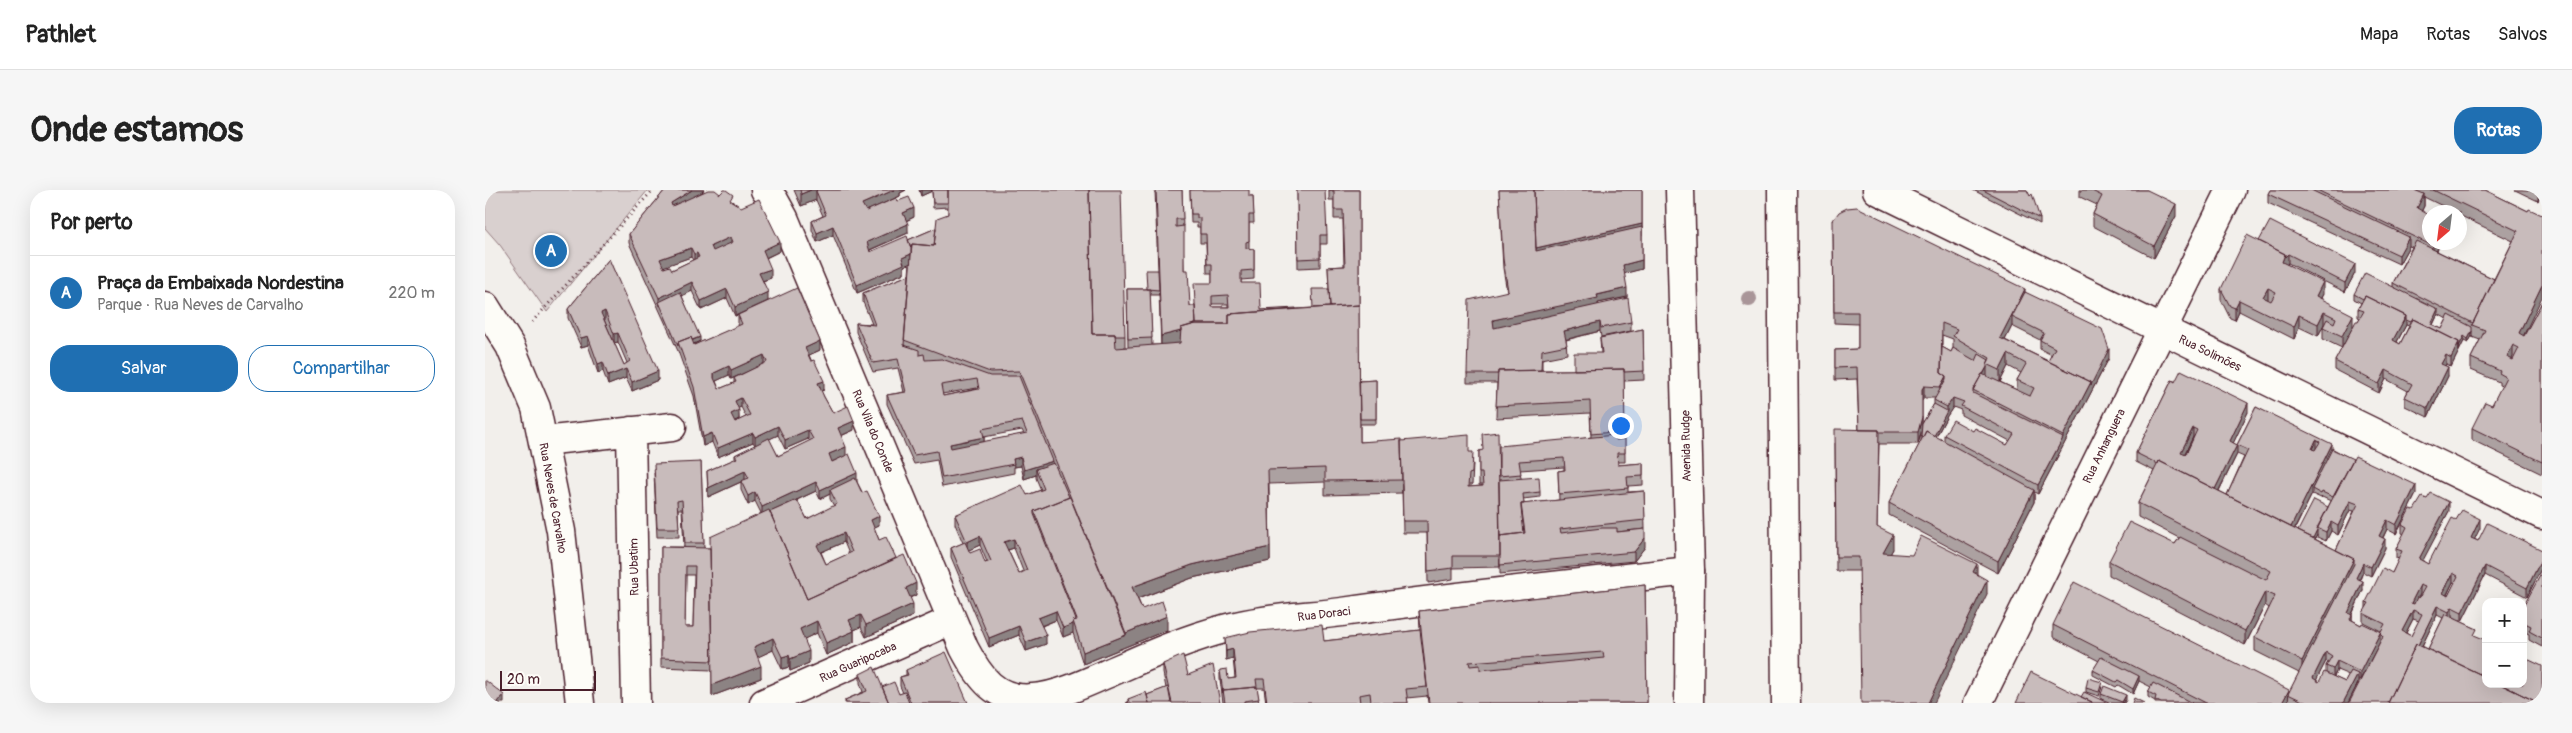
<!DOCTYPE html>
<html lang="pt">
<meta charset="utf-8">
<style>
body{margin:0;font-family:Pangolin,sans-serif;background:#f6f6f6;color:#222}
.controls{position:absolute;right:15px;bottom:15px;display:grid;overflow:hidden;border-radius:10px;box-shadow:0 5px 20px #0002}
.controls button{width:45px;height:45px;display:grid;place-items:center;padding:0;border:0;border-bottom:1px solid #e0e0e0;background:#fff;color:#222;font:25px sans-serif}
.compass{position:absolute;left:1937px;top:15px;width:45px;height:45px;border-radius:50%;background:#fff;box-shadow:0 5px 20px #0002;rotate:208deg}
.scale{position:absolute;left:15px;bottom:12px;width:96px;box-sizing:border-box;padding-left:5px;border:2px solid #4a1f2b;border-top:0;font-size:14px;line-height:18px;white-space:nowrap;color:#4a1f2b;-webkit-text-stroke:4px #fdfcf7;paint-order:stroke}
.you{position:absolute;left:1135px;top:235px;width:18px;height:18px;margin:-12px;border:4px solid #fff;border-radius:50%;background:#1a73e8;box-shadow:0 0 0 8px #1a73e833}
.badge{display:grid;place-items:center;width:32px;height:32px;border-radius:50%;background:#1f6fb2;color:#fff;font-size:16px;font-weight:700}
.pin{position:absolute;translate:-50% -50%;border:2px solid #fff;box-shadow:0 1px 5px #0006}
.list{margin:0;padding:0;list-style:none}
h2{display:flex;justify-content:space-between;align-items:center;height:65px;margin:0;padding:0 20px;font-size:21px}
h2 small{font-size:16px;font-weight:400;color:#767676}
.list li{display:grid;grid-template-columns:32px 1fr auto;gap:15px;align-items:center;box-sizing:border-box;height:75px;padding:0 20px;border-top:1px solid #e0e0e0}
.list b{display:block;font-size:19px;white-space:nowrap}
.list p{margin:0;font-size:16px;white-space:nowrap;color:#767676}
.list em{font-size:16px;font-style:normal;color:#767676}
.actions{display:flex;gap:10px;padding:15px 20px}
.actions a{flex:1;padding:11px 0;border:1px solid #1f6fb2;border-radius:20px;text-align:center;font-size:18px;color:#1f6fb2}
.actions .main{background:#1f6fb2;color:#fff}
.map{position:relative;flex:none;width:2057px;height:513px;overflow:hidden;border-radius:20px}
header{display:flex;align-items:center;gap:30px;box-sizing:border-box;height:70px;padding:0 25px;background:#fff;border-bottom:1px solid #e0e0e0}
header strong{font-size:24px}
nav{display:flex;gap:28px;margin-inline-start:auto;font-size:18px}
.intro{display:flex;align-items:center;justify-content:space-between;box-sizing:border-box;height:120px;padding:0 30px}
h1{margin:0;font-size:35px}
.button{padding:12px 22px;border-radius:20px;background:#1f6fb2;color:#fff;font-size:18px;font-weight:700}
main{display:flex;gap:30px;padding:0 30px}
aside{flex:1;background:#fff;border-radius:20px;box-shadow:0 5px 20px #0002}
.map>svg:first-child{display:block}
.green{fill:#d9d0cf;stroke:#92787d}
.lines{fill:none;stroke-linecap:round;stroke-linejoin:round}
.street-casing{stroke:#4a1f2b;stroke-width:31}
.secondary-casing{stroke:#4a1f2b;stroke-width:31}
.primary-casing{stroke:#4a1f2b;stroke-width:31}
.path{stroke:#4a1f2b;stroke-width:3;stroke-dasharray:1 4;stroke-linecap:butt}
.street{stroke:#fdfcf7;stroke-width:28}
.secondary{stroke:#fdfcf7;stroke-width:28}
.primary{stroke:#fdfcf7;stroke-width:28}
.tree{fill:#a99598}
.wall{fill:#aca1a1;stroke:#4a1f2b;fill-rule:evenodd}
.shaded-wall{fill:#8c8383;stroke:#4a1f2b}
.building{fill:#c8bbbb;stroke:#4a1f2b;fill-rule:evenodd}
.labels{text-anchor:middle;stroke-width:5;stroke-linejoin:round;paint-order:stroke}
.street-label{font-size:12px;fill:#4a1f2b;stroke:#fdfcf7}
</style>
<header>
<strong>Pathlet</strong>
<nav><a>Mapa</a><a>Rotas</a><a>Salvos</a></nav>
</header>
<div class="intro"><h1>Onde estamos</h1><a class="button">Rotas</a></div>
<main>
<aside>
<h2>Por perto<small></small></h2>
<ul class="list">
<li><span class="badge">A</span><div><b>Praça da Embaixada Nordestina</b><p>Parque · Rua Neves de Carvalho</p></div><em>220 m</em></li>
</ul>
<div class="actions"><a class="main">Salvar</a><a>Compartilhar</a></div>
</aside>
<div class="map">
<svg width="2057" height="513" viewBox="0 0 2057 513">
<rect width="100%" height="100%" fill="#f2efeb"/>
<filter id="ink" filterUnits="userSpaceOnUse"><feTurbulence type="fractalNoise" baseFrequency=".02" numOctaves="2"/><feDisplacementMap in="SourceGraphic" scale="10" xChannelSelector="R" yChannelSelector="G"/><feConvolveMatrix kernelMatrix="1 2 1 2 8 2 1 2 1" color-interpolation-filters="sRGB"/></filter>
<g filter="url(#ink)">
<!-- green -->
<path class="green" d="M 0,0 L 163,0 L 62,122 L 15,55 L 0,38 Z"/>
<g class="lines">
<defs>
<path id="street" d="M 280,0 L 289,10 L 299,28 L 479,458 C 494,487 511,512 548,508 C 577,506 609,489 635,478 C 669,463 704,448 739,439 C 777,428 819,427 857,422 C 973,405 1089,394 1205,381
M 1392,0 L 2057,325
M 0,116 L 25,156 L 51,218 L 76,341 L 95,513
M 146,241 L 151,513
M 58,251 L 187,237
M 279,513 L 467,430"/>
<path id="secondary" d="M 1493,513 L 1746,0"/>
<path id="primary" d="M 1195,0 L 1205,381 L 1204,513
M 1297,0 L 1301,513"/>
</defs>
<!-- street casing -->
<use href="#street" class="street-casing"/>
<!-- secondary casing -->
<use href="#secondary" class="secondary-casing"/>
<!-- primary casing -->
<use href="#primary" class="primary-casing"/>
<!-- path -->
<path class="path" d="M 47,132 L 168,0"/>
<!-- street -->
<use href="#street" class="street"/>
<!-- secondary -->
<use href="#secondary" class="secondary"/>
<!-- primary -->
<use href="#primary" class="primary"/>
</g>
<!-- trees -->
<circle class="tree" cx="1264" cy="109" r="8"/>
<!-- wall -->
<path class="wall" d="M 180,0 L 219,0 L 217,3 L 248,12 L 295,61 L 281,68 L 286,88 L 278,91 L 283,111 L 335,160 L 324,165 L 339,200 L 336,201 L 339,207 L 348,223 L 369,240 L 356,246 L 361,266 L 372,292 L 394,335 L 389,337 L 394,350 L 411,368 L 431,405 L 425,408 L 428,426 L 381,447 L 376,437 L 369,440 L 369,452 L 341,465 L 332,443 L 319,449 L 324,473 L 305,481 L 304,477 L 297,479 L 288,460 L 272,467 L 276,488 L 227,506 L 227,480 L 200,479 L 200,478 L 176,477 L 176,357 L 199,357 L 197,319 L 193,319 L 194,347 L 172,347 L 169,283 L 216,272 L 219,358 L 225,358 L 276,323 L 270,311 L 263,315 L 256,300 L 256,292 L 223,307 L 222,281 L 250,269 L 250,265 L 270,255 L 268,252 L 233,267 L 227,252 L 218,256 L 209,206 L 193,161 L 144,53 L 144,44 ZM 206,67 L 208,70 L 187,80 L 179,78 L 179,76 ZM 207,101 L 216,120 L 242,108 L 250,126 L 253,125 L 253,134 L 254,136 L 209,155 L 209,154 L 215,151 L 197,106 ZM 258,183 L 249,188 L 249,193 L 234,199 L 231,191 L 244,185 L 246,189 ZM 256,217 L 261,227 L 250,232 L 249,231 L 254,229 L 253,218 ZM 293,245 L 300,259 L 323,249 L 325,251 L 293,266 L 284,249 ZM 331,301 L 335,309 L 345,304 L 345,309 L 349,316 L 322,329 L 312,310 ZM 359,352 L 364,364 L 341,374 L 336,362 ZM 201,385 L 209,385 L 208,437 L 200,437 Z
M 309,0 L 421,0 L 415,3 L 415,6 L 411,8 L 413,11 L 429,27 L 421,31 L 423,43 L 385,60 L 385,62 L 423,50 L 451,38 L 463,24 L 463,17 L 448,18 L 447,1 L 436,6 L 434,0 L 463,0 L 640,146 L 640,157 L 643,157 L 642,99 L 662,99 L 673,80 L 670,0 L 697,0 L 699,80 L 705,116 L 710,116 L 727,93 L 727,83 L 722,83 L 721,53 L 715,53 L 715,37 L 712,37 L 712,33 L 706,33 L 705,0 L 764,6 L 768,6 L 769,33 L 764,33 L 764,59 L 769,59 L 769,89 L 756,90 L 756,93 L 776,120 L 811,119 L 827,118 L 844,99 L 843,77 L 859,76 L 858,29 L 849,29 L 849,10 L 844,10 L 844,0 L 874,0 L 874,191 L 891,190 L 891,234 L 875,234 L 875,252 L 916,251 L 984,262 L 988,274 L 987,295 L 984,295 L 984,297 L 997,296 L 997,295 L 994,295 L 994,261 L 1014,264 L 1106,247 L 1105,223 L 1011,228 L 1012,193 L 982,193 L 982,184 L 1022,102 L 1018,78 L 1014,0 L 1157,0 L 1157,79 L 1139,83 L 1142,107 L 1113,113 L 1113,115 L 1146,132 L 1146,141 L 1116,147 L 1115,141 L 1081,150 L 1082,164 L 1057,169 L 1057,180 L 1089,180 L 1116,163 L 1115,148 L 1158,139 L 1159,190 L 1139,191 L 1140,272 L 1132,272 L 1133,275 L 1158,273 L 1158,295 L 1143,296 L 1143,302 L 1159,301 L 1160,339 L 1132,342 L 1160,357 L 1149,371 L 1015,384 L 1015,369 L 1015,377 L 968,378 L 968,389 L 943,393 L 942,343 L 918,343 L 917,294 L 917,303 L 840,305 L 840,292 L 784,294 L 785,371 L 707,388 L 653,409 L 657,419 L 682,440 L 598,474 L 588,443 L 578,447 L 571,430 L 557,436 L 561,454 L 541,461 L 534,445 L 504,457 L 466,367 L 466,358 L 478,353 L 470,334 L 470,325 L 542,305 L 556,300 L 551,288 L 551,285 L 539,289 L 536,276 L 529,277 L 529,283 L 457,297 L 452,270 L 429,274 L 402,214 L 402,205 L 419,202 L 413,178 L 388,182 L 371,142 L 371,133 L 387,134 L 378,112 L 378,103 L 424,85 L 425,73 L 419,76 L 419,83 L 372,103 L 348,45 L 332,52 L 327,40 L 327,31 L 338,26 L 331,10 L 316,16 ZM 674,103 L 676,155 L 667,155 L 665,105 L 674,105 ZM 727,114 L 743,114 L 743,117 L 727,117 ZM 492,198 L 492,199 L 458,206 L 457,204 ZM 537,240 L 539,244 L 499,252 L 499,247 ZM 1079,277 L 1079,280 L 1073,281 L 1074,310 L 1039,314 L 1038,309 L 1055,307 L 1055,302 L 1036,288 L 1035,280 ZM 495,355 L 502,372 L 500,373 L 485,363 L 483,360 ZM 529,358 L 538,381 L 534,384 L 523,360 Z
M 812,0 L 842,45 L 842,54 L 835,54 L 835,77 L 813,78 Z
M 1488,0 L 1542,0 L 1555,29 L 1555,34 Z
M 1595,0 L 1662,0 L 1691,26 L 1669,68 L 1608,36 L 1608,24 L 1612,15 L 1595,7 Z
M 1785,0 L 2000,0 L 2043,21 L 2038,146 L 2039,146 L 2057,112 L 2057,284 L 1987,250 L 1987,238 L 2007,215 L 2017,196 L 2014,195 L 2014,192 L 1986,180 L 1986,168 L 1995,150 L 1987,147 L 1987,146 L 1983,153 L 1979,151 L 1966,177 L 1961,174 L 1960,176 L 1963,186 L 1943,227 L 1920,216 L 1920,207 L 1923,201 L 1901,189 L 1894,203 L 1850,180 L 1850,171 L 1857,158 L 1838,149 L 1838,137 L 1839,134 L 1833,146 L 1814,137 L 1809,149 L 1754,121 L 1750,130 L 1745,128 L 1736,110 L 1736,99 L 1774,51 L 1870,83 L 1860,102 L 1803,73 L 1802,74 L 1838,104 L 1836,108 L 1868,136 L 1873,131 L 1875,128 L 1873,127 L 1873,119 L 1876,113 L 1869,109 L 1869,104 L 1908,97 L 1908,93 L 1927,57 L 1924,56 L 1914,74 L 1783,13 L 1783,4 ZM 1939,7 L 1970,22 L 1974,22 L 1974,25 L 2028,51 L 2009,89 L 1952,61 L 1956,52 L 1944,52 L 1937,20 L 1939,16 ZM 1953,124 L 1962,129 L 1957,139 L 1948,135 ZM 1921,135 L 1924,136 L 1915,154 L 1912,152 Z
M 2030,0 L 2057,0 L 2057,3 L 2053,11 Z
M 1348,41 L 1540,102 L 1624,168 L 1553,304 L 1549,302 L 1549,312 L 1513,383 L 1404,325 L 1404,313 L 1436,251 L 1436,244 L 1433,254 L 1394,254 L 1392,337 L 1408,359 L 1405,364 L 1492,384 L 1502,404 L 1374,381 L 1351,381 L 1350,253 L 1374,240 L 1372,189 L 1350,190 L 1350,160 L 1373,159 L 1373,134 L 1349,133 ZM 1527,136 L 1555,150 L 1555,159 L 1567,165 L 1563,171 L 1520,150 ZM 1457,145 L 1468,149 L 1468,158 L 1466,162 L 1457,157 ZM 1523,176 L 1536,183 L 1532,190 L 1532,200 L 1515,192 ZM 1439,208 L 1450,208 L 1449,210 L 1449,214 L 1437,234 L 1437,210 ZM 1468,217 L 1476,220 L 1476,225 L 1525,251 L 1522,255 L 1488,241 L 1459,245 L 1459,251 L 1451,247 L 1462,226 Z
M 124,69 L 173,190 L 147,201 L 141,188 L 123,195 L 118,181 L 113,183 L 103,155 L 96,157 L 83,128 L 83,119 ZM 119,130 L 129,153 L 133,152 L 142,173 L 139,175 Z
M 1687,190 L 1763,222 L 1748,253 L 1752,255 L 1771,217 L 1931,304 L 1911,344 L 1902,339 L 1898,348 L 1900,358 L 1886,386 L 1878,382 L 1875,390 L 1878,400 L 1867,425 L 1867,430 L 1876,435 L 1896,442 L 1896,441 L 1878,432 L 1878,423 L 1881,419 L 1881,412 L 1907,383 L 1914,369 L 1911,368 L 1911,359 L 1919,344 L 1917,343 L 1917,334 L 1929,320 L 1964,321 L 1937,371 L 1943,374 L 1971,330 L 1995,338 L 1989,349 L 1993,351 L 2057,360 L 2057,377 L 2042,407 L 2000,385 L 1977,431 L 1967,426 L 1966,427 L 1992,439 L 1875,490 L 1873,490 L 1873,493 L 1863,513 L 1670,513 L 1670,511 L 1663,507 L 1663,502 L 1666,497 L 1654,491 L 1648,504 L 1633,495 L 1631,497 L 1608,485 L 1608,480 L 1614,471 L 1568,447 L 1568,435 L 1804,503 L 1814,483 L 1770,461 L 1770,447 L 1784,418 L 1780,415 L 1760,455 L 1624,385 L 1624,371 L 1690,354 L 1694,348 L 1653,327 L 1653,313 L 1669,281 L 1651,272 L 1651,263 ZM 1708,247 L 1709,247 L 1701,264 L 1700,264 ZM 1752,264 L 1759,267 L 1742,305 L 1734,301 ZM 1827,304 L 1836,308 L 1837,307 L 1846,311 L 1843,317 L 1813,341 L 1810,339 ZM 1865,320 L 1869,321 L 1851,360 L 1830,349 L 1832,345 L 1832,347 L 1841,351 L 1846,341 L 1853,345 ZM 1968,392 L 1970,393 L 1963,406 L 1962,405 ZM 1952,425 L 1958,428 L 1943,459 L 1937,456 ZM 1928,429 L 1934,431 L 1926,446 L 1921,443 ZM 1841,471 L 1843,472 L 1841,476 L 1841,483 L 1834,492 L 1831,490 ZM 1852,480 L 1864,485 L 1860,492 L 1849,487 Z
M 2057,384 L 2057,457 L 2044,450 L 2044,444 L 2038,441 L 2038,417 Z
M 1160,395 L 1162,513 L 943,513 L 942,505 L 942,506 L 922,508 L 923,513 L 885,513 L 885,512 L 877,513 L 781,513 L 779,498 L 772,498 L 774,513 L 738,513 L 735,489 L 735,480 L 743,489 L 750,488 L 748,468 L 741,470 L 740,448 L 839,451 L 935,440 L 934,421 Z
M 678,474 L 703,485 L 735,513 L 643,512 L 643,509 L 662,505 L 681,498 L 678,483 Z
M 421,480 L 483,513 L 360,513 L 360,510 L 378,502 L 375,493 L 375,484 L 397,497 L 414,504 L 418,503 L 415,496 L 415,487 L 421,485 Z
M 1617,497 L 1614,506 L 1601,502 L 1596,507 L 1601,502 L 1601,498 Z
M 1616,504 L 1641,510 L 1639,513 L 1627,513 L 1616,509 Z"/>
<!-- shaded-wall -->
<path class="shaded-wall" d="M 207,0 L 219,0 L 217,2 L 186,22 L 186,13 Z
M 326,0 L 354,0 L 331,1 L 331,10 L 316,16 L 316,4 Z
M 409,0 L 421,0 L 415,3 L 415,6 L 377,23 L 377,14 Z
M 438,0 L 447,0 L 447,1 L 436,6 L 436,1 Z
M 2053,0 L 2057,0 L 2057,3 L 2053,11 Z
M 1939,4 L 1939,16 L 1932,30 L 1932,18 Z
M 1691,14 L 1691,26 L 1669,68 L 1669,56 Z
M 429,18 L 429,27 L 418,32 L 418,23 Z
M 423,34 L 423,43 L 382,61 L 382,52 Z
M 1157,34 L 1157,46 L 1051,70 L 1051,58 Z
M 348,36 L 348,45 L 332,52 L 332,43 Z
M 246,47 L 246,56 L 226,65 L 226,56 Z
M 1924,47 L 1924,56 L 1914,74 L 1914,65 Z
M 295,52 L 295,61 L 278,69 L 278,60 Z
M 1950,52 L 1956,52 L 1948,68 L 1948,56 Z
M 206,58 L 206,67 L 175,78 L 175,69 Z
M 212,63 L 212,72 L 209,73 L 209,64 Z
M 426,64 L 426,73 L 419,76 L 419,83 L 372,103 L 372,95 L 417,68 Z
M 1800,64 L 1803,64 L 1803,73 L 1800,76 L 1797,72 Z
M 1157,70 L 1157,79 L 1138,84 L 1138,75 Z
M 1870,74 L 1870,83 L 1860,102 L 1860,93 Z
M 286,79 L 286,88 L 274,92 L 274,83 Z
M 207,92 L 207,101 L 175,116 L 174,112 L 174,108 Z
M 1838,92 L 1838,104 L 1831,117 L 1831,106 Z
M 2057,95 L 2057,107 L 2034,155 L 2034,143 Z
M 1142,98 L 1142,107 L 1113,113 L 1113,117 L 1008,139 L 1008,130 Z
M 1783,98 L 1783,110 L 1778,107 Z
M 242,99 L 242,108 L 216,120 L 216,111 Z
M 1540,99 L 1540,111 L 1527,127 L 1527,136 L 1515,160 L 1515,148 Z
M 283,102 L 283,111 L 250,126 L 250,117 Z
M 1754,110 L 1754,121 L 1750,130 L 1750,118 Z
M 1953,119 L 1953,124 L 1946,138 L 1946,134 Z
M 120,121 L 120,130 L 116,132 L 116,123 Z
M 1839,122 L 1839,134 L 1833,146 L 1833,134 Z
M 1814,125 L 1814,137 L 1809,149 L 1809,137 Z
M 1868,125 L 1868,137 L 1857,158 L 1857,146 Z
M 1921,126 L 1921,135 L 1908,159 L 1908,150 Z
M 1115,132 L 1115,141 L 1079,150 L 1079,141 Z
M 711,137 L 711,149 L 676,158 L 676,146 Z
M 1987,141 L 1987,146 L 1983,153 L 1983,149 Z
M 133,143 L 133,152 L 129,153 L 129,144 Z
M 103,146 L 103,155 L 96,157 L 96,148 Z
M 1979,146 L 1979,151 L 1974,161 L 1974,156 Z
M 215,147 L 215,151 L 196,160 L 195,156 Z
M 335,151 L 335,160 L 320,167 L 320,158 Z
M 1974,152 L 1974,161 L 1966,177 L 1966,168 Z
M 2028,155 L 2028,167 L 2022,178 L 2022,167 Z
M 1624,159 L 1624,168 L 1553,304 L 1553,295 L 1578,248 L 1578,246 L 1606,192 Z
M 1523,164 L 1523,176 L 1515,192 L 1515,180 Z
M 279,165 L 279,174 L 246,189 L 246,180 Z
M 1961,165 L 1961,174 L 1956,183 L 1956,174 Z
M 118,172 L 118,181 L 113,183 L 113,174 Z
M 244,176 L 244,185 L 229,192 L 229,183 Z
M 1502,177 L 1502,186 L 1490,201 Z
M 1963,177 L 1963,186 L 1943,227 L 1943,218 Z
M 141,179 L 141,188 L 123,195 L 123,186 Z
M 1901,180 L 1901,189 L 1894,203 L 1894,194 Z
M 173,181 L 173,190 L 147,201 L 147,192 Z
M 1461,186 L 1461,198 L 1455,209 L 1455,197 Z
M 339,191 L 339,200 L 333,202 L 333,193 Z
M 1439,196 L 1439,208 L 1437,211 L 1437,199 Z
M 256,208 L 256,217 L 250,220 L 250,211 Z
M 1468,208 L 1468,217 L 1462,226 L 1446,256 L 1446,251 L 1462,221 L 1462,217 Z
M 1763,213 L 1763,222 L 1745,260 L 1745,251 Z
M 254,220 L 254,229 L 246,233 L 246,224 Z
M 1437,227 L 1437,239 L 1433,254 L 1433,242 Z
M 369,231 L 369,240 L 353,247 L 353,238 Z
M 293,236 L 293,245 L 270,256 L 270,247 Z
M 1708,238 L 1708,247 L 1696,271 L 1696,262 Z
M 323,240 L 323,249 L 300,259 L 300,250 Z
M 227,243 L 227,252 L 218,256 L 218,247 Z
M 268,243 L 268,252 L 233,267 L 233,258 Z
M 499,247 L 499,256 L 465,263 L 465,254 Z
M 1831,250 L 1831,259 L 1827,268 L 1827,259 Z
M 1847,254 L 1847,263 L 1827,299 L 1827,304 L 1804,350 L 1804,341 Z
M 1752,255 L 1752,264 L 1728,312 L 1728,303 Z
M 361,257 L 361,266 L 344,273 L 344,264 Z
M 536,267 L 536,276 L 529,277 L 528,269 Z
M 568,271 L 568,280 L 551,279 L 551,285 L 539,289 L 539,280 Z
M 260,281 L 260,290 L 223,307 L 223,298 Z
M 372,283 L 372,292 L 345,300 L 345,304 L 335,309 L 335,300 Z
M 331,292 L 331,301 L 277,326 L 277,317 Z
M 1931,295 L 1931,304 L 1911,344 L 1911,335 Z
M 1549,300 L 1549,312 L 1513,383 L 1513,371 Z
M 270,302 L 270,311 L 263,315 L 263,306 Z
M 1865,311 L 1865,320 L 1853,345 L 1853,336 Z
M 1964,312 L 1964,321 L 1934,378 L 1934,369 Z
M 394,326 L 394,335 L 386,339 L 386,330 Z
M 1995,329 L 1995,338 L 1986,357 L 1986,348 Z
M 1902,330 L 1902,339 L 1894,355 L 1894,346 Z
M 1846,332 L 1846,341 L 1841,351 L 1841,342 Z
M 1832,340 L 1832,345 L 1824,360 L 1824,355 Z
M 359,343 L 359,352 L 332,364 L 332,355 Z
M 1408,345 L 1408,359 L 1398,377 L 1398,363 Z
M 495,346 L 495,355 L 482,361 L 482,352 Z
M 1160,348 L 1160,357 L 1149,371 L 1149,362 Z
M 529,349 L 529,358 L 519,361 L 519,352 Z
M 1900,349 L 1900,358 L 1886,386 L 1886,377 Z
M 785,357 L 785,371 L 707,388 L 647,411 L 647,397 L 707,375 Z
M 2057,368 L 2057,377 L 2042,407 L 2042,398 Z
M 1869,369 L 1869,383 L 1817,485 L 1817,471 Z
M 1878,373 L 1878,382 L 1871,397 L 1871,388 Z
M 1492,374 L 1492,388 L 1488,382 Z
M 2000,376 L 2000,385 L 1977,431 L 1977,422 Z
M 1968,383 L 1968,392 L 1958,412 L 1958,403 Z
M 1502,390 L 1502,404 L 1449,513 L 1443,513 Z
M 1878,391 L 1878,400 L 1865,428 L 1867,425 L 1867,434 L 1865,438 L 1863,423 Z
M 431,393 L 431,405 L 421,409 L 421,398 Z
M 1935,395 L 1935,404 L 1926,422 L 1926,413 Z
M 1780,402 L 1780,415 L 1760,455 L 1760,441 Z
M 428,414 L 428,426 L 381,447 L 381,435 Z
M 1952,416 L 1952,425 L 1909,513 L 1905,513 Z
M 1967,417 L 1967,426 L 1964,431 L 1964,422 Z
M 1928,420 L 1928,429 L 1917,450 L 1917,441 Z
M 571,421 L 571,430 L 553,437 L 553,428 Z
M 376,425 L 376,437 L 364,442 L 364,430 Z
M 682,426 L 682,440 L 598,474 L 598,462 L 641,445 L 641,443 Z
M 332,431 L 332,443 L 315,451 L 315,439 Z
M 588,434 L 588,443 L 578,447 L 578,438 Z
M 534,436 L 534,445 L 504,457 L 504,448 Z
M 369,441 L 369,452 L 341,465 L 341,453 Z
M 1895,443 L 1895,452 L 1875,490 L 1875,482 Z
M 561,445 L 561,454 L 541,461 L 541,452 Z
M 288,448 L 288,460 L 269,469 L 269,457 Z
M 748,459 L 748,468 L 741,470 L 741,461 Z
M 324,461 L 324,473 L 305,481 L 305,469 Z
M 1841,462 L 1841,471 L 1828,497 L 1828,488 Z
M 304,465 L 304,477 L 297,479 L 297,467 Z
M 1852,471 L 1852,480 L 1848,488 L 1848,479 Z
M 276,476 L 276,488 L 227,506 L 227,495 Z
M 1873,484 L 1873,493 L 1863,513 L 1858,513 Z
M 1654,486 L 1654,491 L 1648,504 L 1648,499 Z
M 1804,500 L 1803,513 L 1797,513 Z
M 19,505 L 19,513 L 12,513 Z
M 1641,505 L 1641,510 L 1639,513 L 1637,513 Z"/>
<!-- building -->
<path class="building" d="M 180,0 L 207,0 L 186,13 L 187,16 L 223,0 L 230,0 L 235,4 L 239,0 L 241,0 L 248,5 L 245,10 L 256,17 L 274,9 L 295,52 L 278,60 L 286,79 L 274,83 L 283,102 L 250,117 L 242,99 L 216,111 L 207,92 L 174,108 L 144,44 ZM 246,47 L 248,52 L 228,61 L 226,56 ZM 206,58 L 209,64 L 212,63 L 214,67 L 187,80 L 185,76 L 179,78 L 175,69 Z
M 315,0 L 326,0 L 316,4 Z
M 332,0 L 409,0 L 377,14 L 381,21 L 411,8 L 413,11 L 424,7 L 429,18 L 418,23 L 423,34 L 382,52 L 385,62 L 422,46 L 426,58 L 426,64 L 417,68 L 419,74 L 372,95 L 348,36 L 332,43 L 327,31 L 341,25 L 331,1 Z
M 447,0 L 463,0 L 463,13 L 448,13 Z
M 463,0 L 604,0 L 607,144 L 630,144 L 631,158 L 695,153 L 696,138 L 709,134 L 744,134 L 744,124 L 874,115 L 875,252 L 916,249 L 917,290 L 840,291 L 840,278 L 783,280 L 785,357 L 707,375 L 647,397 L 657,419 L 677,411 L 682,426 L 641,443 L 534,181 L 505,182 L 419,150 L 427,54 L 449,56 L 452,28 L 463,24 Z
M 604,0 L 636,0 L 640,146 L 630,146 L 630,144 L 607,144 Z
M 671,0 L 697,0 L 698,29 L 691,29 L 691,37 L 699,36 L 699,80 L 703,80 L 705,116 L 710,116 L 711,134 L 696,138 L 696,141 L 676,146 Z
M 705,0 L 764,0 L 764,6 L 768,6 L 769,25 L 764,25 L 764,51 L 761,52 L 761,58 L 769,59 L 769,80 L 756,81 L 756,93 L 775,93 L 776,120 L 811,118 L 811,119 L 744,124 L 744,134 L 711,134 L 709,93 L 727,93 L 727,74 L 722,74 L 721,44 L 715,44 L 715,28 L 712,28 L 712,24 L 706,24 ZM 743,105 L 744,117 L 727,117 L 727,106 Z
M 812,0 L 840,0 L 842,45 L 835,45 L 835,68 L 813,69 Z
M 844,0 L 874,0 L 874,115 L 845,117 L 843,77 L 860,76 L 858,20 L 849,20 L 849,1 L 844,1 Z
M 1014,0 L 1049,0 L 1051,61 L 1157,37 L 1157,70 L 1138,75 L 1142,98 L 1112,105 L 1113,108 L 1008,130 L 1009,138 L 1143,108 L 1146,132 L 1116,138 L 1115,132 L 1079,141 L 1082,155 L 1057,160 L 1056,180 L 1013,181 L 1013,184 L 982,184 L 984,110 L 1023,101 L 1018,69 Z
M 1049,0 L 1157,0 L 1157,34 L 1051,58 Z
M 1498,0 L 1542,0 L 1545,6 L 1547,4 L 1555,29 Z
M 1605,0 L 1662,0 L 1691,14 L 1669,56 L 1608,24 L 1617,6 Z
M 1785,0 L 1826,0 L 1924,47 L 1914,65 L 1783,4 Z
M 1832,0 L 1929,0 L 1939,4 L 1932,18 L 1944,25 L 1944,52 L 1950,52 L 1948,56 Z
M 1948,0 L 2000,0 L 2043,21 L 2044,19 L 2057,25 L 2057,24 L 2057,95 L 2034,143 L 2039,146 L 2057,112 L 2057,272 L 1987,238 L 2000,212 L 2007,215 L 2021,187 L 2014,183 L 2015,181 L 1986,168 L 2000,140 L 1987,135 L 2033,41 ZM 2028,155 L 2034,158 L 2028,170 L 2022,167 Z
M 1372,17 L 1540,99 L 1515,148 L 1606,192 L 1578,246 L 1488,200 L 1497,184 L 1545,206 L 1549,198 L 1532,190 L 1541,174 L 1523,164 L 1515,180 L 1502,174 L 1505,168 L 1468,146 L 1472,139 L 1457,133 L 1456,183 L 1461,186 L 1455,197 L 1439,196 L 1437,199 L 1437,227 L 1433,242 L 1394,242 L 1394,240 L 1374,240 L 1372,177 L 1350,178 L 1350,160 L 1373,159 L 1373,122 L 1349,122 L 1348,30 L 1354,22 L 1362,18 Z
M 1785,31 L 1870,74 L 1860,93 L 1803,64 L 1800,67 L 1800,64 L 1774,51 Z
M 451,38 L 449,56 L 427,54 L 426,58 L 423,50 Z
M 1762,45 L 1800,64 L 1797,72 L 1838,92 L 1831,106 L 1868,125 L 1857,146 L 1838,137 L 1842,129 L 1849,133 L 1851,128 L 1839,122 L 1833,134 L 1814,125 L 1809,137 L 1754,110 L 1750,118 L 1745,116 L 1736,99 ZM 1783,98 L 1791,102 L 1786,111 L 1778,107 Z
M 1931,51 L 2009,89 L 1988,133 L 1908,93 Z
M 124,69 L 173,181 L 147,192 L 141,179 L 123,186 L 118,172 L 113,174 L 103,146 L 96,148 L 83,119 ZM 120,121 L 129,144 L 133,143 L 145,171 L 139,175 L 116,123 Z
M 661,80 L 673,80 L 674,100 L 662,99 Z
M 1880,83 L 1953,119 L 1946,134 L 1957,139 L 1964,125 L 1987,137 L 1987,141 L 1983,149 L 1979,146 L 1974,156 L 1974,152 L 1928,129 L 1926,132 L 1921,130 L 1921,126 L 1880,106 L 1878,109 L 1869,104 Z
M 424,85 L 419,155 L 434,160 L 434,165 L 439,164 L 440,170 L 457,169 L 505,186 L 534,186 L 568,271 L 539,280 L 536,267 L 528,269 L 529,274 L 457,288 L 452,261 L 429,265 L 402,205 L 421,202 L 413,169 L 388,173 L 371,133 L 390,135 L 378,103 ZM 492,189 L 494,199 L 458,206 L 456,195 ZM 537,231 L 542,243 L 466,258 L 465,254 L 499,247 L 497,239 Z
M 312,98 L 335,151 L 320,158 L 326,171 L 329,170 L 339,191 L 333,193 L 339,207 L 348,223 L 363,216 L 369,231 L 353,238 L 361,257 L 344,264 L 347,272 L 364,264 L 372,283 L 335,300 L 331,292 L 277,317 L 270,302 L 263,306 L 256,291 L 264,288 L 260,281 L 223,298 L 222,281 L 252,268 L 250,265 L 284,248 L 293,266 L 328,249 L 323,240 L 300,250 L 293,236 L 270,247 L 268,243 L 233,258 L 227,243 L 218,247 L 209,197 L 193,152 L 206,147 L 209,155 L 257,134 L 253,125 ZM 279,165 L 282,172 L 249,188 L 251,192 L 234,199 L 229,188 L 229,183 L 244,176 L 246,180 ZM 256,208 L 265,225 L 250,232 L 246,224 L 254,220 L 250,211 Z
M 642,99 L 665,99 L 667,148 L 643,149 Z
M 827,99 L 844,99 L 845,117 L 828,118 Z
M 195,102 L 215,147 L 207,150 L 206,147 L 193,152 L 193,156 L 174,112 Z
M 1540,102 L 1617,139 L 1624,159 L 1606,195 L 1606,192 L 1563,171 L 1570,158 L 1555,150 L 1559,143 L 1527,127 Z
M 1880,106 L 1921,126 L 1908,150 L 1915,154 L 1928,129 L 1974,152 L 1966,168 L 1961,165 L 1956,174 L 1963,177 L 1943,218 L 1920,207 L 1927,194 L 1901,180 L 1894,194 L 1850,171 L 1871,131 L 1873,131 L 1879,121 L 1873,119 Z
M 1158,139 L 1159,181 L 1139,182 L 1139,179 L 1089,180 L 1089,163 L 1117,163 L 1115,148 Z
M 1457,157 L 1466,162 L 1468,158 L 1491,171 L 1494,164 L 1504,170 L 1502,174 L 1502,177 L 1498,184 L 1497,184 L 1488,200 L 1488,203 L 1578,248 L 1553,295 L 1459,245 L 1468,230 L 1488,241 L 1490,238 L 1522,255 L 1529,244 L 1476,216 L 1479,212 L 1468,208 L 1462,217 L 1449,210 L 1461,189 L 1461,186 L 1456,183 Z
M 1139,179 L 1140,241 L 1106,244 L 1105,211 L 1011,216 L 1013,181 Z
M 1696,180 L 1763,213 L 1745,251 L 1752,255 L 1730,299 L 1674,271 L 1673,274 L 1651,263 L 1687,190 L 1690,192 ZM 1708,238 L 1712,240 L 1701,264 L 1696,262 Z
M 891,190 L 891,229 L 875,229 L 874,191 Z
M 1449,214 L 1462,221 L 1449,246 L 1441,241 L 1438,247 L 1436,246 L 1437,234 Z
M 1771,217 L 1847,254 L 1806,337 L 1742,305 L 1763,260 L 1752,255 ZM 1831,250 L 1835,252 L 1830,260 L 1827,259 Z
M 1350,239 L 1394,240 L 1392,337 L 1408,345 L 1398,363 L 1427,365 L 1436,346 L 1492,374 L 1488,382 L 1502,390 L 1443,513 L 1376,513 L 1374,367 L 1351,367 Z
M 1441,241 L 1549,300 L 1513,371 L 1404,313 Z
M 1013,242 L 1015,366 L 968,366 L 968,378 L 943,381 L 942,331 L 918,331 L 916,251 L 984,245 L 984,262 L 988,262 L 987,283 L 984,284 L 983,297 L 998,296 L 997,283 L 994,283 L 994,261 L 998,260 L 997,244 Z
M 1130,245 L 1131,250 L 1140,249 L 1140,263 L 1132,263 L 1133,275 L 1158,273 L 1158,286 L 1142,287 L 1143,298 L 1074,304 L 1073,281 L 1080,280 L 1079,268 L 1034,271 L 1036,284 L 1014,286 L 1014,256 Z
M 1847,259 L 1868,269 L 1848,307 L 1837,302 L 1836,304 L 1827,299 Z
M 1870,266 L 1931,295 L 1911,335 L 1902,330 L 1894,346 L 1900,349 L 1886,377 L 1878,373 L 1871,388 L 1878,391 L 1863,423 L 1867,425 L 1865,429 L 1876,435 L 1877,433 L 1896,442 L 1895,443 L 1900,434 L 1878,423 L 1884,413 L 1881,412 L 1898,378 L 1907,383 L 1908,381 L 1917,361 L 1911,359 L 1922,337 L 1917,334 L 1925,319 L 1929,320 L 1937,307 L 1942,309 L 1946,303 L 1964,312 L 1934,369 L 1943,374 L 1967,328 L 1971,330 L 1977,320 L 1995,329 L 1986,348 L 1993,351 L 2002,333 L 2057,360 L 2057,368 L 2042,398 L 2000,376 L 1977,422 L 1967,417 L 1964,422 L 1952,416 L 1933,455 L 1931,454 L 1903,513 L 1864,513 L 1898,446 L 1895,443 L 1875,482 L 1852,471 L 1848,479 L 1841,476 L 1847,466 L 1841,462 L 1828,488 L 1834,492 L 1839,482 L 1860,492 L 1866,481 L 1873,484 L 1858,513 L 1822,513 L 1803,504 L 1869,374 L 1869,369 L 1851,360 L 1873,314 L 1865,311 L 1853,336 L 1846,332 L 1841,342 L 1832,338 ZM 1968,383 L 1973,386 L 1963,406 L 1958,403 ZM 1935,395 L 1940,397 L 1934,408 L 1932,407 L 1929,414 L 1926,413 ZM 1928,420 L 1937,424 L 1926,446 L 1917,441 Z
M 1674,271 L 1869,369 L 1817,471 L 1770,447 L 1790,406 L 1780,402 L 1760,441 L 1624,371 L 1644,332 L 1690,354 L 1695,347 L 1781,390 L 1786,381 L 1653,313 Z
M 216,272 L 219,353 L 200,353 L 197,310 L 192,311 L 194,338 L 172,338 L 169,274 Z
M 569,273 L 584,307 L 549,321 L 549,324 L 591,430 L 588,431 L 588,434 L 578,438 L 571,421 L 553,428 L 561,445 L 541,452 L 534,436 L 504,448 L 466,358 L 480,352 L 485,363 L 495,359 L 500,373 L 506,371 L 495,346 L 482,352 L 470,325 L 537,295 L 542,305 L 559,299 L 551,279 ZM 529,349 L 542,380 L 534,384 L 519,352 Z
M 1054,287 L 1055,302 L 1038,304 L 1039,314 L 1036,314 L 1036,318 L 1039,343 L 1015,346 L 1014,290 Z
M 370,288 L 377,303 L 382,301 L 394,326 L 386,330 L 394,350 L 401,347 L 411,368 L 322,409 L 285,322 L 312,310 L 322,329 L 352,314 L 345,300 ZM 359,343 L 367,362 L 341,374 L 332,355 Z
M 1159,301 L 1160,330 L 1075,339 L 1076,343 L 1117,338 L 1132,338 L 1132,342 L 1160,339 L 1160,348 L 1149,362 L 1015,375 L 1015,346 L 1040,343 L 1036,314 Z
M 585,307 L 641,445 L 598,462 L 588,431 L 592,430 L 549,321 Z
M 1829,310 L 1843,317 L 1828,348 L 1813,341 Z
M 284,320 L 322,409 L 419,365 L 431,393 L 421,398 L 428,414 L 381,435 L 376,425 L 364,430 L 369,441 L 341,453 L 332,431 L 315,439 L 324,461 L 305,469 L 304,465 L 297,467 L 288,448 L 269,457 L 276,476 L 227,495 L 225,347 Z
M 176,357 L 225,358 L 227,471 L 200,470 L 200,469 L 176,468 ZM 201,376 L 210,376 L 208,437 L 200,437 Z
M 2056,384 L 2057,384 L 2057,448 L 2044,441 L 2046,436 L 2038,432 L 2038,417 Z
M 1589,392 L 1804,500 L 1797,513 L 1721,513 L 1568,435 Z
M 1160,395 L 1162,513 L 944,513 L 934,421 ZM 1118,462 L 1119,468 L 995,480 L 995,475 L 985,476 L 984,472 Z
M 1960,424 L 1992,439 L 1989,445 L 2001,450 L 2001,487 L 1943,459 Z
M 837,435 L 839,451 L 935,440 L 942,497 L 921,499 L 923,513 L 894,513 L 894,512 L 886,512 L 885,503 L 874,505 L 875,513 L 782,513 L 779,489 L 771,489 L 772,497 L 738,500 L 738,503 L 735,480 L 742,479 L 743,489 L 751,488 L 748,459 L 741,461 L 740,448 L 765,442 Z
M 1931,454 L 2001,487 L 2001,494 L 2015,494 L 2054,513 L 1903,513 Z
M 461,462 L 483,513 L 426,513 L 415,487 L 423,485 L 421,480 Z
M 698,465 L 703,485 L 728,475 L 735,513 L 687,513 L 678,474 Z
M 1616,467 L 1654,486 L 1648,499 L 1633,490 L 1631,492 L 1608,480 Z
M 2038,467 L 2057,476 L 2057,513 L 2054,513 L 2015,494 L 2038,494 Z
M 389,477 L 404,513 L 361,513 L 360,510 L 382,501 L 375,484 Z
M 1546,482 L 1607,512 L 1606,513 L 1531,513 Z
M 1603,488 L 1617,492 L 1614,502 L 1601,498 Z
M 0,490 L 19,505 L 12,513 L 0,513 Z
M 409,492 L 414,504 L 420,502 L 424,513 L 404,513 L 397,497 Z
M 1668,493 L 1707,513 L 1676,513 L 1670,510 L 1671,506 L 1663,502 Z
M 1619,496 L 1641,505 L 1637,512 L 1616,504 Z
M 683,497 L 686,513 L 664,513 L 662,505 Z
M 772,497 L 774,509 L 759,511 L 759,513 L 740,513 L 738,500 Z
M 661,502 L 664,513 L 641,513 L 644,512 L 643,509 Z
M 1599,502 L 1623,513 L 1607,513 L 1607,512 L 1596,507 Z
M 1649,508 L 1659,513 L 1647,513 Z"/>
</g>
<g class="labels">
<!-- street labels -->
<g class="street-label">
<text transform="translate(1725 163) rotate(26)" y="4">Rua Solimões</text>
<text transform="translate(388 241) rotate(67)" y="4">Rua Vila do Conde</text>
<text transform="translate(1201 256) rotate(-91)" y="4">Avenida Rudge</text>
<text transform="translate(1619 256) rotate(-64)" y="4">Rua Anhanguera</text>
<text transform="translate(68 308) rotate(80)" y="4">Rua Neves de Carvalho</text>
<text transform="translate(149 377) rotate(-91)" y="4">Rua Ubatim</text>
<text transform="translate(839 424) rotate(-7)" y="4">Rua Doraci</text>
<text transform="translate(373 472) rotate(-24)" y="4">Rua Guaripocaba</text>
</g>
</g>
</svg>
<div class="controls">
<button>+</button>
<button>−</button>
</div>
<svg class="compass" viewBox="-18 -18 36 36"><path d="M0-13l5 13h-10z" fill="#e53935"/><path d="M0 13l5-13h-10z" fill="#767676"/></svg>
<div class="scale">20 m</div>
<div class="you"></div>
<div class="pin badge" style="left:66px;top:61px">A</div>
</div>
</main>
